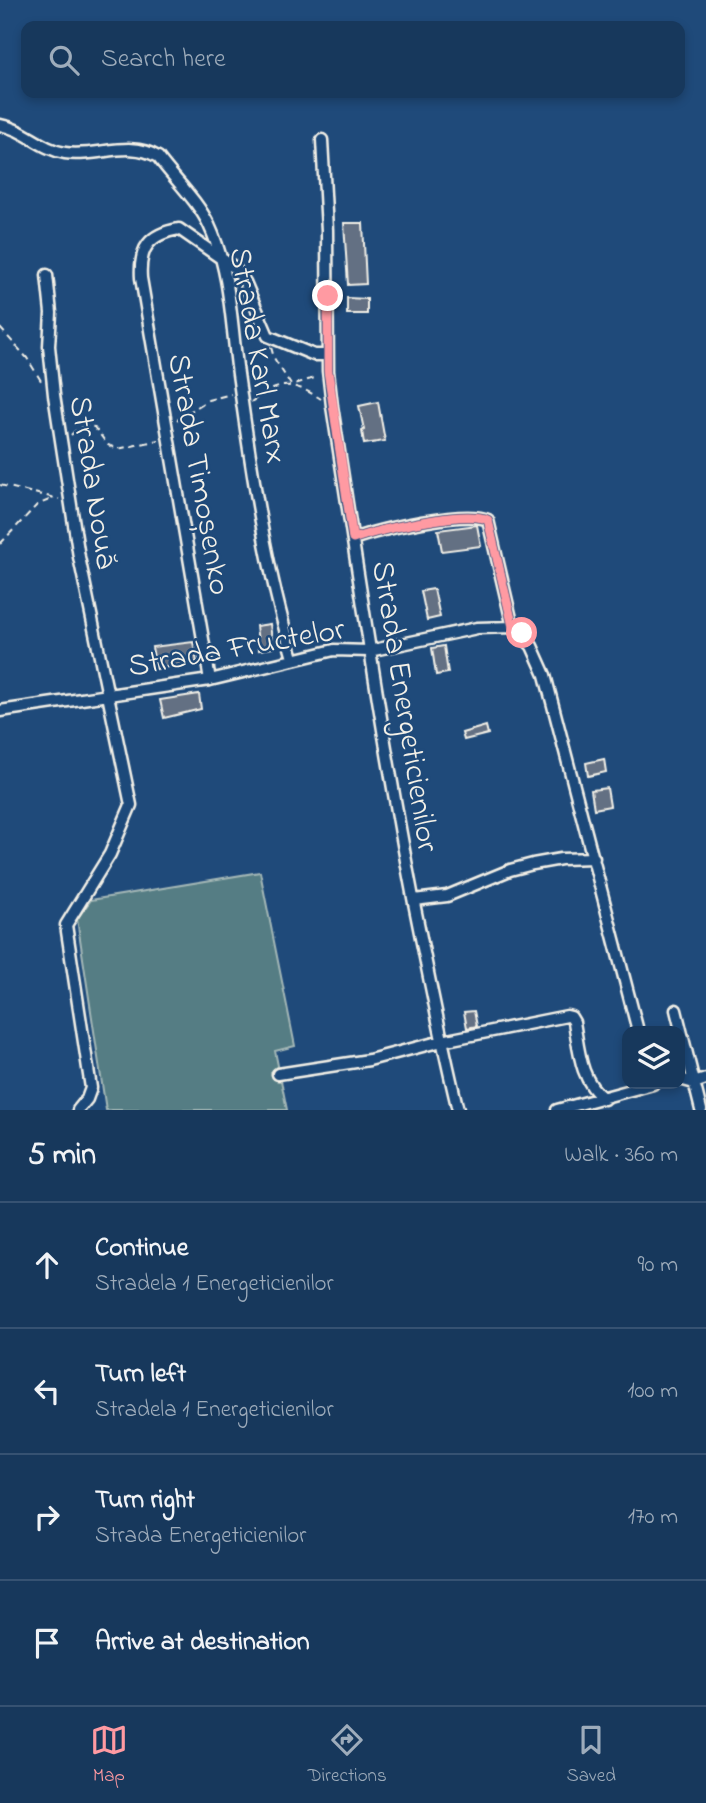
<!DOCTYPE html>
<meta charset="utf-8">
<style>
body{margin:0;font-family:"Indie Flower",sans-serif;background:#244365;color:#f1f3f6}
.controls{position:absolute;right:21px;bottom:21px;display:grid;overflow:hidden;border-radius:14px;box-shadow:0 4px 10px #0003}
.controls button{width:63px;height:63px;display:grid;place-items:center;padding:0;border:0;border-bottom:2px solid #365272;background:#17385c;color:#f1f3f6;font:35px sans-serif}
.stop{position:absolute;width:21px;height:21px;margin:-16px;border:5px solid #ff9aa2;border-radius:50%;background:#fff}
.stop.end{background:#ff9aa2;border-color:#fff;box-shadow:0 2px 7px #0008}
.list{margin:0;padding:0;list-style:none}
h2{display:flex;justify-content:space-between;align-items:center;height:91px;margin:0;padding:0 28px;font-size:30px}
h2 small{font-size:23px;font-weight:400;color:#9eacbb}
.list li{display:grid;grid-template-columns:46px 1fr auto;gap:21px;align-items:center;box-sizing:border-box;height:126px;padding:0 28px;border-top:2px solid #365272}
.list b{display:block;font-size:26px;white-space:nowrap}
.list p{margin:0;font-size:23px;white-space:nowrap;color:#9eacbb}
.list em{font-size:23px;font-style:normal;color:#9eacbb}
.icon{flex:none;width:38px;height:38px;fill:none;stroke:currentColor;stroke-width:2;stroke-linecap:round;stroke-linejoin:round}
.map{position:relative;flex:none;width:706px;height:1110px;overflow:hidden}
.search{position:absolute;background:#17385c;box-shadow:0 4px 10px #0003;left:21px;right:21px;top:21px;height:77px;display:flex;align-items:center;gap:18px;box-sizing:border-box;padding:0 24px;border-radius:14px;color:#9eacbb;font-size:26px}
.sheet{height:595px;background:#17385c}
nav{display:flex;justify-content:space-around;align-items:center;box-sizing:border-box;height:98px;border-top:2px solid #365272;background:#17385c;font-size:19px;color:#9eacbb}
nav a{display:grid;justify-items:center;gap:4px}
nav .on{color:#ff9aa2}
.map>svg:first-child{display:block}
.green{fill:#547d84;stroke:#a4b7b6;stroke-width:2}
.building{fill:#647083;stroke:#f4f1e8;stroke-width:2}
.lines{fill:none;stroke-linecap:round;stroke-linejoin:round}
.minor-casing{stroke:#f4f1e8;stroke-width:15}
.path{stroke:#f4f1e8;stroke-width:2;stroke-dasharray:7 5;stroke-linecap:butt}
.minor{stroke:#1f4a7a;stroke-width:10}
.route{stroke:#ff9aa2;stroke-width:9}
.labels{text-anchor:middle;stroke-width:5;stroke-linejoin:round;paint-order:stroke}
.street-label{font-size:32px;fill:#f4f1e8;stroke:#1f4a7a}
</style>
<div class="map">
<svg width="706" height="1110" viewBox="0 0 706 1110">
<rect width="100%" height="100%" fill="#1f4a7a"/>
<filter id="ink" filterUnits="userSpaceOnUse"><feTurbulence type="fractalNoise" baseFrequency=".0143" numOctaves="2"/><feDisplacementMap in="SourceGraphic" scale="14" xChannelSelector="R" yChannelSelector="G"/><feConvolveMatrix kernelMatrix="1 2 1 2 8 2 1 2 1" color-interpolation-filters="sRGB"/></filter>
<g filter="url(#ink)">
<!-- green -->
<path class="green" d="M 260,872 L 295,1046 L 275,1051 L 287,1110 L 106,1110 L 77,919 L 91,900 Z"/>
<!-- building -->
<path class="building" d="M 344,223 L 363,223 L 366,284 L 348,285 Z
M 347,298 L 367,299 L 367,314 L 347,314 Z
M 378,402 L 385,441 L 364,444 L 362,431 L 364,430 L 359,406 Z
M 477,525 L 481,546 L 442,551 L 438,530 Z
M 434,589 L 440,617 L 427,620 L 421,591 Z
M 270,624 L 273,648 L 259,650 L 256,626 Z
M 193,642 L 197,662 L 156,669 L 152,647 Z
M 444,646 L 448,673 L 436,675 L 432,648 Z
M 199,694 L 201,709 L 164,718 L 160,700 Z
M 486,726 L 488,734 L 464,740 L 462,733 Z
M 604,759 L 606,772 L 588,776 L 586,763 Z
M 607,788 L 610,806 L 594,809 L 591,790 Z
M 474,1011 L 477,1026 L 467,1028 L 464,1012 Z"/>
<g class="lines">
<defs>
<path id="minor" d="M 0,125 C 25,129 40,149 65,153 C 96,158 130,139 158,157 C 175,180 197,200 209,225 C 232,274 231,329 239,381 C 252,474 266,568 293,658
M 322,140 L 327,230 L 328,371 L 332,406 C 358,572 382,738 414,903 C 428,972 441,1041 458,1110
M 47,275 L 51,313 L 49,346 L 54,395 L 79,557 L 131,805 L 110,854 L 66,925 L 91,1088 L 87,1099 L 78,1110
M 353,539 C 378,530 466,509 488,520 L 513,627
M 210,680 L 141,278 C 139,248 149,234 179,229 L 235,268 L 245,282 L 268,336 L 314,355 L 327,355
M 0,711 L 210,680 L 334,650 L 369,651 L 477,628 L 513,627 L 532,646 L 545,675 L 638,1031
M 414,900 L 447,896 L 510,870 L 533,864 L 561,859 L 594,858
M 676,1010 L 701,1110
M 278,1074 L 369,1060 L 442,1041 L 567,1016 L 571,1017 L 574,1022 C 579,1050 580,1081 604,1099
M 680,1079 L 694,1083 L 706,1079
M 557,1110 L 653,1084"/>
</defs>
<!-- minor casing -->
<use href="#minor" class="minor-casing"/>
<!-- path -->
<path class="path" d="M 0,328 L 27,358 L 43,384
M 271,347 L 274,358 L 291,385 L 318,377
M 251,402 C 279,382 291,380 321,399
M 177,420 L 208,400 L 231,394
M 71,435 C 78,427 84,426 94,427 L 108,445 L 118,449 L 159,440
M 0,485 L 59,499
M 0,544 L 37,505 L 54,498"/>
<!-- minor -->
<use href="#minor" class="minor"/>
</g>
</g>
<g class="lines" filter="url(#ink)">
<!-- route -->
<path class="route" d="M 328,296 L 328,371 L 353,539 C 378,530 466,509 488,520 L 513,627 L 522,633"/>
</g>
<g class="labels">
<!-- street labels -->
<g class="street-label">
<text transform="translate(260 355) rotate(80)" y="11">Strada Karl Marx</text>
<text transform="translate(201 474) rotate(80)" y="11">Strada Timoșenko</text>
<text transform="translate(95 482) rotate(81)" y="11">Strada Nouă</text>
<text transform="translate(236 646) rotate(-10)" y="11">Strada Fructelor</text>
<text transform="translate(407 706) rotate(81)" y="11">Strada Energeticienilor</text>
</g>
</g>
</svg>
<div class="controls">
<button><svg class="icon" aria-label="layers" viewBox="0 0 24 24"><path d="M12 4l9 5-9 5-9-5zM3 14l9 5 9-5"/></svg></button>
</div>
<div class="stop" style="left:522px;top:633px"></div>
<div class="stop end" style="left:328px;top:296px"></div>
<div class="search"><svg class="icon" aria-label="search" viewBox="0 0 24 24"><circle cx="10" cy="10" r="6"/><path d="M15 15l6 6"/></svg>Search here</div>
</div>
<section class="sheet">
<h2>5 min<small>Walk · 360 m</small></h2>
<ul class="list">
<li><svg class="icon" aria-label="ahead" viewBox="0 0 24 24"><path d="M12 20V5M6 11l6-6 6 6"/></svg><div><b>Continue</b><p>Stradela 1 Energeticienilor</p></div><em>90 m</em></li>
<li><svg class="icon" aria-label="left" viewBox="0 0 24 24"><path d="M17 20v-9H6M10 6l-5 5 5 5"/></svg><div><b>Turn left</b><p>Stradela 1 Energeticienilor</p></div><em>100 m</em></li>
<li><svg class="icon" aria-label="right" viewBox="0 0 24 24"><path d="M7 20v-9h11M14 6l5 5-5 5"/></svg><div><b>Turn right</b><p>Strada Energeticienilor</p></div><em>170 m</em></li>
<li><svg class="icon" aria-label="arrive" viewBox="0 0 24 24"><path d="M6 21V4h12l-3 4 3 4H6"/></svg><div><b>Arrive at destination</b></div></li>
</ul>
</section>
<nav>
<a class="on"><svg class="icon" aria-label="map" viewBox="0 0 24 24"><path d="M3 6l6-2 6 2 6-2v14l-6 2-6-2-6 2zM9 4v14M15 6v14"/></svg>Map</a>
<a><svg class="icon" aria-label="directions" viewBox="0 0 24 24"><path d="M12 3l9 9-9 9-9-9zM9 14v-3h6M13 9l2 2-2 2"/></svg>Directions</a>
<a><svg class="icon" aria-label="saved" viewBox="0 0 24 24"><path d="M7 4h10v16l-5-4-5 4z"/></svg>Saved</a>
</nav>
